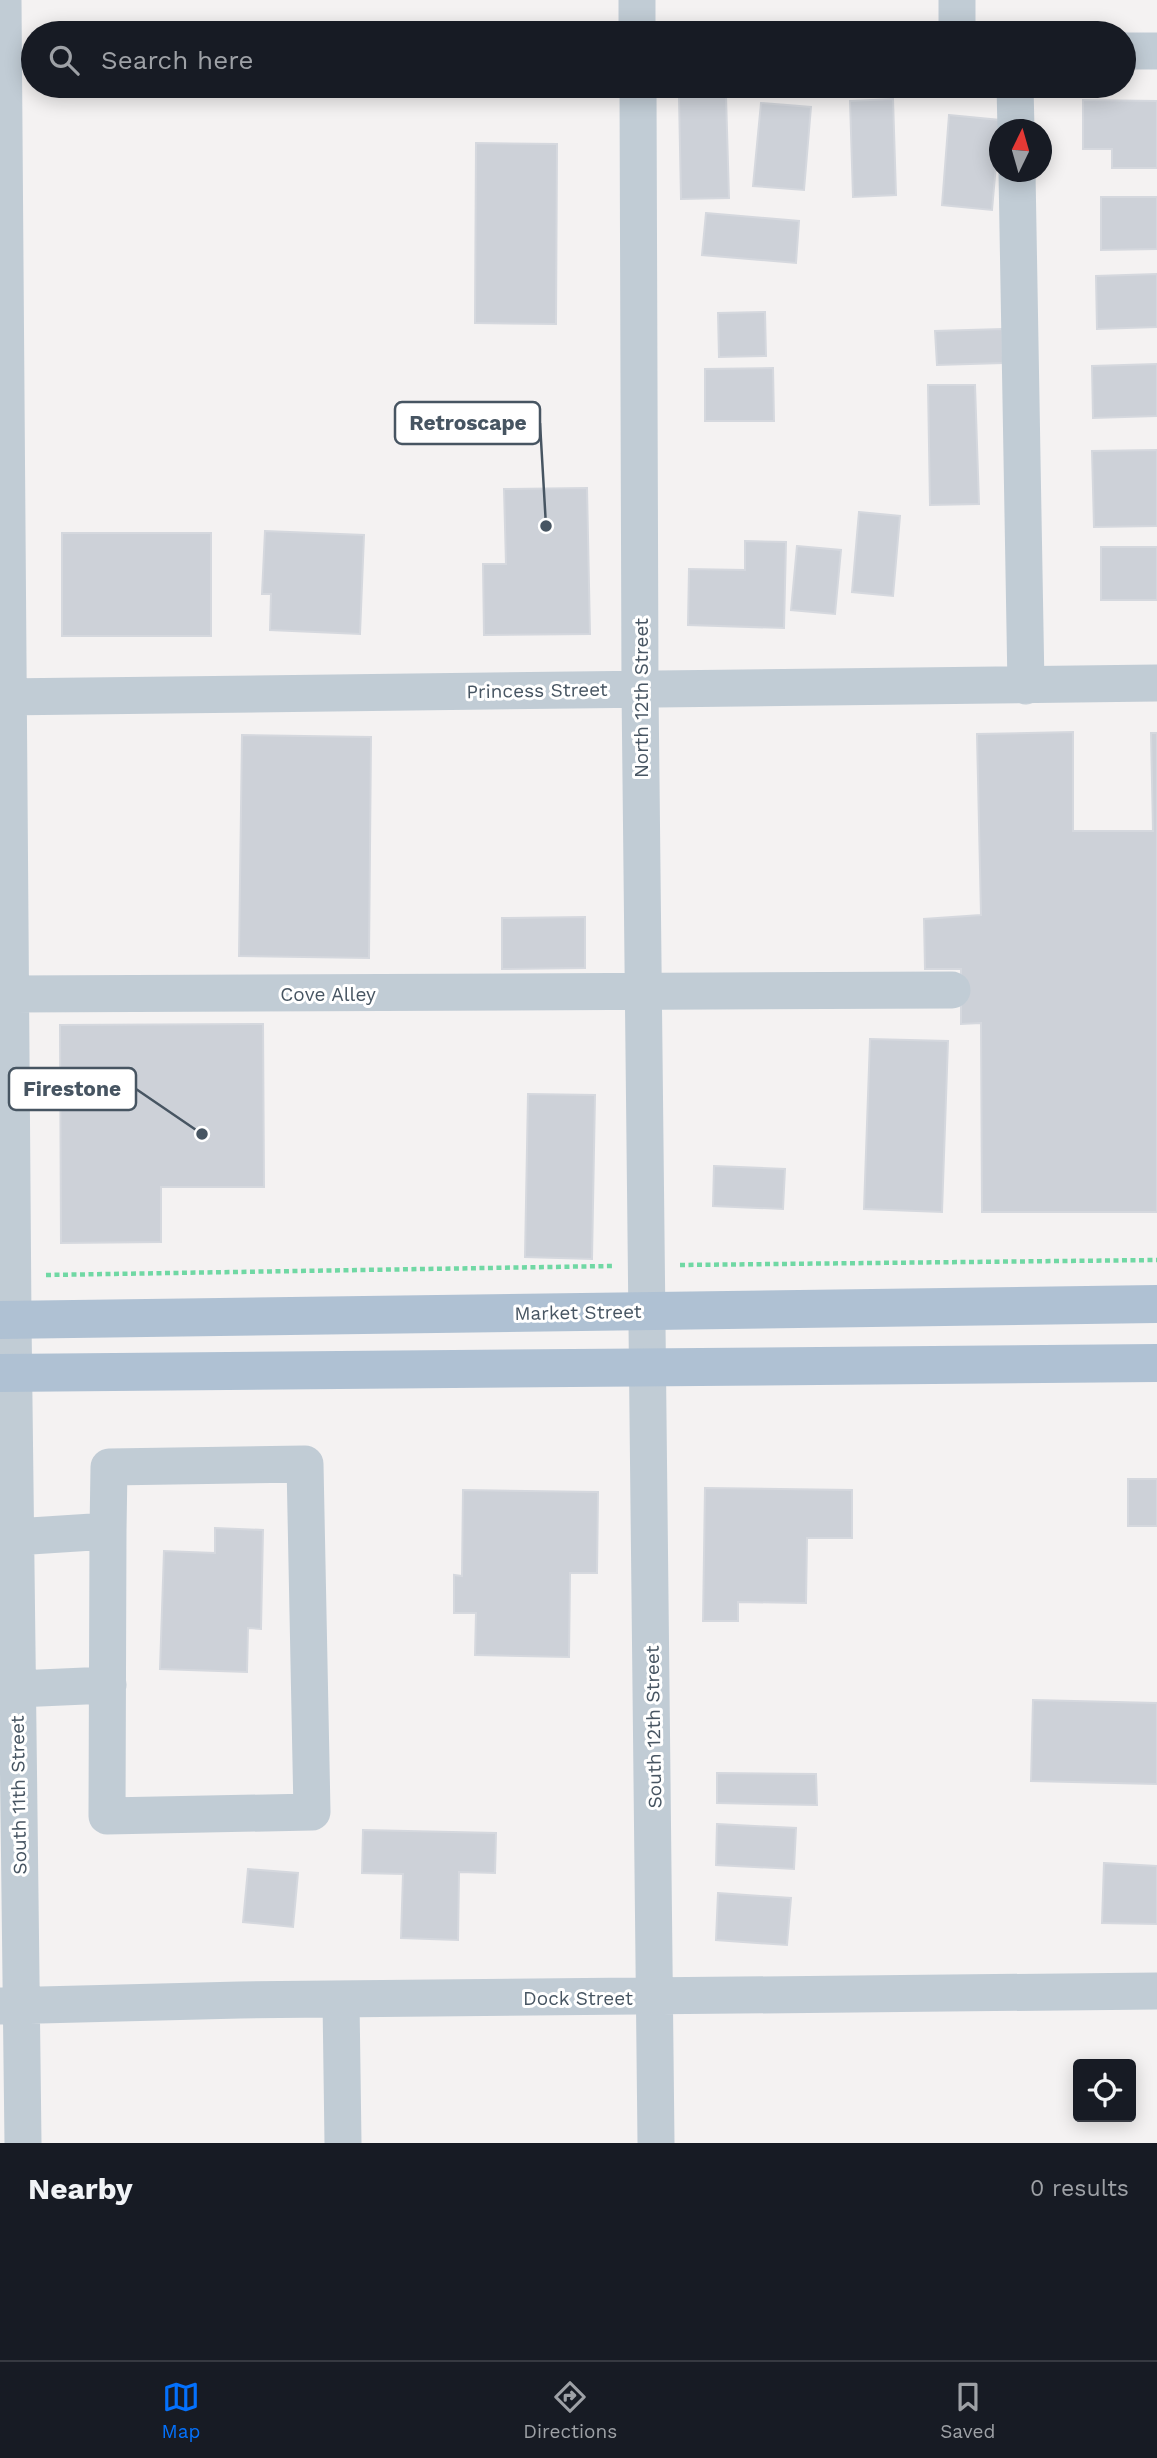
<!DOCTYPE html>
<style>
body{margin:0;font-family:"Work Sans",sans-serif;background:#20242c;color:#f1f3f6}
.controls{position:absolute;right:21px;bottom:21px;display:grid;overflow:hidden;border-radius:7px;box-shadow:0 4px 18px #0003}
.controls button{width:63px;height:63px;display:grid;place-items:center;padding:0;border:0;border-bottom:2px solid #363941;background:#171b24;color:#f1f3f6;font:35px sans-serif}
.compass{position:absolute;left:989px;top:119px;width:63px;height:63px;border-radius:50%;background:#171b24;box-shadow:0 4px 18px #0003;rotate:5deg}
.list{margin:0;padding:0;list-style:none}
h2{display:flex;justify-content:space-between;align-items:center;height:91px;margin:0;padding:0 28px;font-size:30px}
h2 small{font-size:23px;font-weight:400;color:#9ea1a6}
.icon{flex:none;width:38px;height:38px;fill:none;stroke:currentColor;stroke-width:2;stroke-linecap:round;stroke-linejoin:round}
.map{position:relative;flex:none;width:1157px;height:2143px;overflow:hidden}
.search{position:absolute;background:#171b24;box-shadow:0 4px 18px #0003;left:21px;right:21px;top:21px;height:77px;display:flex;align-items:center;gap:18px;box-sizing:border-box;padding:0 24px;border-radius:38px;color:#9ea1a6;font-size:26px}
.sheet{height:217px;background:#171b24}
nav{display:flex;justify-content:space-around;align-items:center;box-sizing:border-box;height:98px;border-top:2px solid #363941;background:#171b24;font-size:19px;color:#9ea1a6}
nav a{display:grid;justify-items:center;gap:4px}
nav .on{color:#0471fc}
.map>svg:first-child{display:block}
.building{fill:#cdd1d8;stroke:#d5d8de;stroke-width:2}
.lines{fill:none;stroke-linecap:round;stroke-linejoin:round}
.path{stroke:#70d8a4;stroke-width:4.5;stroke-dasharray:5 3.5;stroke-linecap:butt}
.minor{stroke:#c1ccd5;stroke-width:37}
.major{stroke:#afc1d3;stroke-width:38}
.labels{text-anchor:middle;stroke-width:6;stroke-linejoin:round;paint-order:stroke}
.street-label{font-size:19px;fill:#475562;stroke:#fff}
.leader{fill:none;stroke:#475562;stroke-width:2.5}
.callout-dot{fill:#475562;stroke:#fff;stroke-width:2.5}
.callout{fill:#fff;stroke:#475562;stroke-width:2.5}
.callout-label{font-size:21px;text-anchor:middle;font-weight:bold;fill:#475562}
</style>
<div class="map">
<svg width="1157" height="2143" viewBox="0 0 1157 2143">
<rect width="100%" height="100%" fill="#f4f2f2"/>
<!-- building -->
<path class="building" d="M 726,96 L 729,198 L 681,199 L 679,97 Z
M 893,99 L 896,195 L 853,197 L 850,101 Z
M 1083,100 L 1157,101 L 1157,168 L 1112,168 L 1112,149 L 1083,149 Z
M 761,103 L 811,107 L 804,190 L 753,186 Z
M 949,115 L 1000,120 L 992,210 L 942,205 Z
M 476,143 L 557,144 L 556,324 L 475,323 Z
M 1101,197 L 1157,197 L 1157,249 L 1101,250 Z
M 706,213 L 799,221 L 796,263 L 702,255 Z
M 1157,274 L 1157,327 L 1097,329 L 1096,276 Z
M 765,312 L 766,356 L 719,357 L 718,313 Z
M 1002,329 L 1003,363 L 937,365 L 935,331 Z
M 1157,364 L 1157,416 L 1093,418 L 1092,366 Z
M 773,368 L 774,421 L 705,421 L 705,369 Z
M 928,385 L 975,385 L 979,504 L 930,505 Z
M 1157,450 L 1157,526 L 1094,527 L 1092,451 Z
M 587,488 L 590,634 L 484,635 L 483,564 L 506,564 L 504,489 Z
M 859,512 L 900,516 L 893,596 L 852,592 Z
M 265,531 L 364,535 L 360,634 L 270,630 L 271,594 L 262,594 Z
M 62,533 L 211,533 L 211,636 L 62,636 Z
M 745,541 L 786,542 L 784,628 L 688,625 L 689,569 L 745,570 Z
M 797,546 L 841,550 L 835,614 L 791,610 Z
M 1101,547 L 1157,547 L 1157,600 L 1101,600 Z
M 1073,732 L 1073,831 L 1153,831 L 1151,733 L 1157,733 L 1157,1212 L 982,1212 L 981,1023 L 961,1024 L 961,969 L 925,969 L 924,919 L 981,915 L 977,734 Z
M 242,735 L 371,737 L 369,958 L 239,956 Z
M 585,917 L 585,968 L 502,969 L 502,918 Z
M 263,1024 L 264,1187 L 161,1187 L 161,1242 L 61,1243 L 60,1025 Z
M 870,1039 L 948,1041 L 942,1212 L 864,1209 Z
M 528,1094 L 595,1095 L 592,1259 L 525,1257 Z
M 714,1166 L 785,1169 L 783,1209 L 713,1206 Z
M 1128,1479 L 1157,1479 L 1157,1526 L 1128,1526 Z
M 705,1488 L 852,1490 L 852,1538 L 807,1538 L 806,1603 L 738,1602 L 738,1621 L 703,1621 Z
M 463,1490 L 598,1492 L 597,1573 L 570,1573 L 569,1657 L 475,1655 L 476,1613 L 454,1613 L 454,1575 L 462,1576 Z
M 215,1528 L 263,1530 L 261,1629 L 248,1628 L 247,1672 L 160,1669 L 164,1551 L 215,1553 Z
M 1033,1700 L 1157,1703 L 1157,1784 L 1031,1781 Z
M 717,1773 L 816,1774 L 817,1805 L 717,1803 Z
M 717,1824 L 796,1828 L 794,1869 L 716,1865 Z
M 363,1830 L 496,1833 L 495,1873 L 459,1872 L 458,1940 L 401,1938 L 403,1874 L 362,1873 Z
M 1104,1863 L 1157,1866 L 1157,1924 L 1102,1923 Z
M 248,1869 L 298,1873 L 293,1927 L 243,1922 Z
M 718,1893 L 791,1898 L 787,1945 L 716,1940 Z"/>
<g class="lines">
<!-- path -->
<path class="path" d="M 680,1265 L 1157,1260
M 46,1275 L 612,1266"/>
<!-- minor -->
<path class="minor" d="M 3,0 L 13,1320 L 23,2143
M 637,0 L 637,33
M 957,0 L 957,33
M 1124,51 L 1157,51
M 638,86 L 640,689 L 656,2143
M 1015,86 L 1016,130
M 1017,172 L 1026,686
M 0,697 L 1157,683
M 12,994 L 952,990
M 15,1537 L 108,1531 L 109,1467 L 305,1464 L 312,1812 L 107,1816 L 108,1531
M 17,1689 L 108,1685
M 341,2000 L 343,2143
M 0,2006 L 240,2000 L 1157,1991"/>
<!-- major -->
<path class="major" d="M 0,1320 L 1157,1304
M 0,1373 L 1157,1363"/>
</g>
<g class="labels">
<!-- street labels -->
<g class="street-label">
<text transform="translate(537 690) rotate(-1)" y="7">Princess Street</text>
<text transform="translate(641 698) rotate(-90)" y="7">North 12th Street</text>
<text x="328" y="1001">Cove Alley</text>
<text transform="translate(578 1312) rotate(-1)" y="7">Market Street</text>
<text transform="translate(653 1727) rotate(-91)" y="7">South 12th Street</text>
<text transform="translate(18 1795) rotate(-91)" y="7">South 11th Street</text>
<text x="578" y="2005">Dock Street</text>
</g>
</g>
<!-- callouts -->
<path class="leader" d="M546 526L540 423M202 1134L136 1089"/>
<g class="callout-dot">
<circle cx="546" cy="526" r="7"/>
<circle cx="202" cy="1134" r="7"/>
</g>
<g class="callout">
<rect x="395" y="402" width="145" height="42" rx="7"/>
<rect x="9" y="1068" width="127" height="42" rx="7"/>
</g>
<g class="callout-label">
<text x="468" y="430">Retroscape</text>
<text x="72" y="1096">Firestone</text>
</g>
</svg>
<div class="controls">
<button><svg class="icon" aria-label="locate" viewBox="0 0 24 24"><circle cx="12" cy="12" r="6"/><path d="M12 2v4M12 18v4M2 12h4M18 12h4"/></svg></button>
</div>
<svg class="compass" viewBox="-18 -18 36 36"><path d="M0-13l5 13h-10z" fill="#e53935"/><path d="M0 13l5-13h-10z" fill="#9ea1a6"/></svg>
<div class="search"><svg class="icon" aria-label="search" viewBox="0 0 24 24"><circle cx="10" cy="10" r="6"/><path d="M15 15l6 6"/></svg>Search here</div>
</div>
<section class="sheet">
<h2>Nearby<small>0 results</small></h2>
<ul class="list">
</ul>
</section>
<nav>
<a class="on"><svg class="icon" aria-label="map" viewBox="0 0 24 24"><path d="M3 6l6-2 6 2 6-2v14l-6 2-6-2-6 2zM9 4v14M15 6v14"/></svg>Map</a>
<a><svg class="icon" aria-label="directions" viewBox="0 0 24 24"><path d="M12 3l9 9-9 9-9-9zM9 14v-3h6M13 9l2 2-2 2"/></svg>Directions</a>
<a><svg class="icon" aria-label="saved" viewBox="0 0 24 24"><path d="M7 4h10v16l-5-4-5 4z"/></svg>Saved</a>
</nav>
